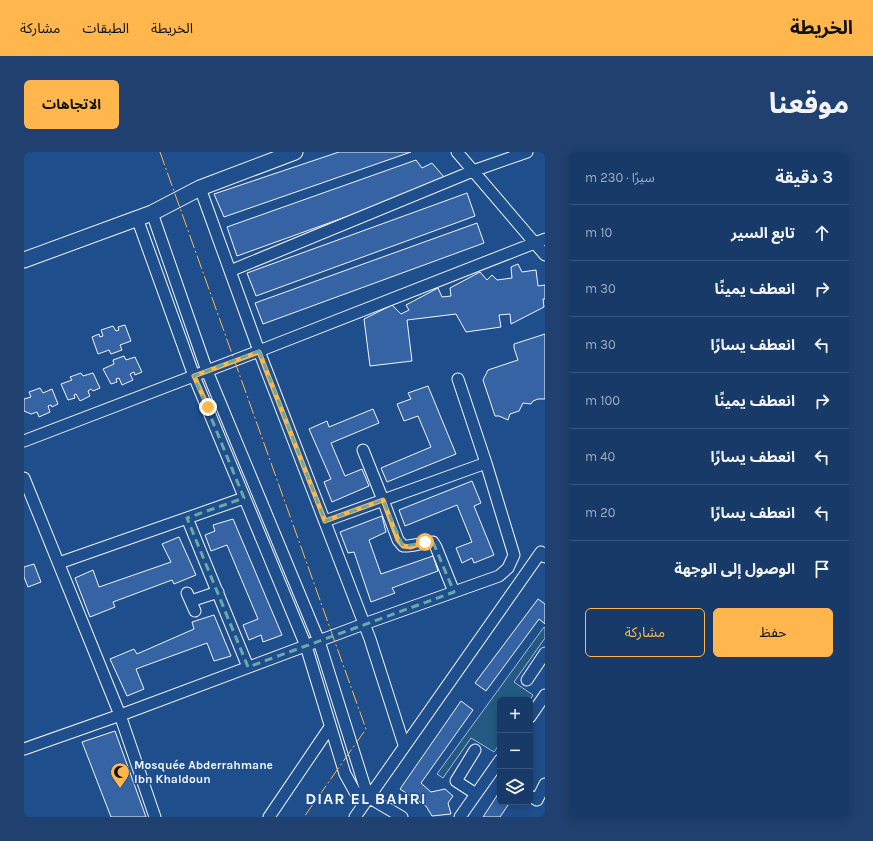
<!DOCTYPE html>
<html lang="ar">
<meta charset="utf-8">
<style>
body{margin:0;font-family:Karla,"Noto Sans Arabic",sans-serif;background:#20416f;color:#f1f3f6;direction:rtl}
.controls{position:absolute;right:12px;bottom:12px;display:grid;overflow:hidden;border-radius:6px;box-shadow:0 2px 10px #0003}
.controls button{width:36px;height:36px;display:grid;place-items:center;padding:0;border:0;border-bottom:1px solid #36547d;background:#173a69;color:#f1f3f6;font:20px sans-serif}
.stop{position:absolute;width:12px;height:12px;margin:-9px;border:3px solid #ffb74d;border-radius:50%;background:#fff}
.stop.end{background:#ffb74d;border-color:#fff;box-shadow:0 1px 4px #0008}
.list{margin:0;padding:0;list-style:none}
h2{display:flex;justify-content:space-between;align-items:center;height:52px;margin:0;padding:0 16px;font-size:17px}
h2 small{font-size:13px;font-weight:400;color:#9eadc0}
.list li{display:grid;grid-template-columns:26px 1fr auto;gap:12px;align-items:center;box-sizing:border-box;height:56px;padding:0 16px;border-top:1px solid #36547d}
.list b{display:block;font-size:15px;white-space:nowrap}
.list em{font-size:13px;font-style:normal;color:#9eadc0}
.actions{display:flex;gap:8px;padding:12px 16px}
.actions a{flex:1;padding:9px 0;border:1px solid #ffb74d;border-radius:6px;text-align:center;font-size:14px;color:#ffb74d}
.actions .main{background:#ffb74d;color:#111}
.icon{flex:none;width:22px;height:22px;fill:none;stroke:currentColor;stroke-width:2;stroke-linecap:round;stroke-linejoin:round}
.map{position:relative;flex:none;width:521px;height:665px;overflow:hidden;direction:ltr;border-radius:6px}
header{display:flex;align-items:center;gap:24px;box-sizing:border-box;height:56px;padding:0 20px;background:#ffb74d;color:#111}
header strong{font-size:19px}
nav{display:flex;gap:22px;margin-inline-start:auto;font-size:14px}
.intro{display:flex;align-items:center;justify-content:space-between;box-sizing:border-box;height:96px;padding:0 24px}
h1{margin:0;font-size:28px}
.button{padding:10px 18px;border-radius:6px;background:#ffb74d;color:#111;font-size:14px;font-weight:700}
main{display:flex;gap:24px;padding:0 24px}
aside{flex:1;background:#173a69;border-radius:6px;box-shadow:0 2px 10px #0003}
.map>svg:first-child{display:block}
.green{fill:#245a82;stroke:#a8bbd7}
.building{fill:#3563a3;stroke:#f2f6ff}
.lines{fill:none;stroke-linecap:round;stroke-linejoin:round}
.street-casing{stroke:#f2f6ff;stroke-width:13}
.secondary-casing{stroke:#f2f6ff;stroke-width:17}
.street{stroke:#1f4e8c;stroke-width:11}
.secondary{stroke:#1f4e8c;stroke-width:15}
.power{stroke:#ffb74d;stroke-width:1;stroke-dasharray:14 3 2 3;stroke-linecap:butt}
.route{stroke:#ffb74d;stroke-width:5}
.marked{fill:none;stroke:#6aa9a8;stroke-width:3;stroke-dasharray:8 5;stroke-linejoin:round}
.labels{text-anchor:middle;stroke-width:3;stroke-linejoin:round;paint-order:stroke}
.poi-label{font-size:12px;font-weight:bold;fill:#f2f6ff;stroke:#1f4e8c;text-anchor:start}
.district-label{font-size:16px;font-weight:bold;letter-spacing:1px;fill:#f2f6ff;stroke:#1f4e8c}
</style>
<header>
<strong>الخريطة</strong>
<nav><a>الخريطة</a><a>الطبقات</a><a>مشاركة</a></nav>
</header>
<div class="intro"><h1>موقعنا</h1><a class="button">الاتجاهات</a></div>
<main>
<aside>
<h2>3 دقيقة<small>سيرًا · 230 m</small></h2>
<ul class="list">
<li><svg class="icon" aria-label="ahead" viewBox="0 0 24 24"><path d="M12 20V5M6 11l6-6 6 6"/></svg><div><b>تابع السير</b></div><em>10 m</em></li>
<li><svg class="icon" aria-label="right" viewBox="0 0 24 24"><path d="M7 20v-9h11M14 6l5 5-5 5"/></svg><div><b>انعطف يمينًا</b></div><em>30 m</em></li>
<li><svg class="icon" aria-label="left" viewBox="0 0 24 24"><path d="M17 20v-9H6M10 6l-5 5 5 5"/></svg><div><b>انعطف يسارًا</b></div><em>30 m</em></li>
<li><svg class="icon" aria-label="right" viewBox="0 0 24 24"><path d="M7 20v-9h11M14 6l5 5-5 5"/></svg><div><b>انعطف يمينًا</b></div><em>100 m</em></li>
<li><svg class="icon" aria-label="left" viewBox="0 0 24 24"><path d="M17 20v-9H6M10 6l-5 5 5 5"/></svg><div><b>انعطف يسارًا</b></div><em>40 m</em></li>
<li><svg class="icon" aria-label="left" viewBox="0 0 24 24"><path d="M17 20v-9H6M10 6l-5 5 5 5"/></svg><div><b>انعطف يسارًا</b></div><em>20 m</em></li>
<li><svg class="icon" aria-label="arrive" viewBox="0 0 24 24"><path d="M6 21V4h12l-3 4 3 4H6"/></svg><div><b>الوصول إلى الوجهة</b></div></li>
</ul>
<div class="actions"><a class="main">حفظ</a><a>مشاركة</a></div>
</aside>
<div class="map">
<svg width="521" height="665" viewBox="0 0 521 665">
<rect width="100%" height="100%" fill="#1f4e8c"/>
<!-- green -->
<path class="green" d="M 520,475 L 521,476 L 521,486 L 490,530 L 509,543 L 506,548 L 476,548 L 476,591 L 470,600 L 447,586 L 419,626 L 413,622 Z"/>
<!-- building -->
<path class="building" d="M 315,0 L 387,0 L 200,65 L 190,42 Z
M 392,8 L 398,16 L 408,11 L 420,25 L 419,30 L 213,104 L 203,75 Z
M 443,41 L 451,64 L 232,144 L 223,121 Z
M 453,71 L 460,91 L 239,172 L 231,151 Z
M 494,112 L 498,120 L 512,118 L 514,134 L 521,133 L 521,147 L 519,147 L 520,155 L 487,172 L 486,162 L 475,163 L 477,175 L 442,180 L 432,162 L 383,168 L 388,209 L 346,214 L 340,167 L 368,153 L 377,162 L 385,158 L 382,153 L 414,136 L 418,145 L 427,144 L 426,136 L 456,120 L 463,128 L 468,123 L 473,128 L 488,126 L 487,115 Z
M 101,173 L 107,189 L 96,193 L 98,198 L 87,202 L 85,198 L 74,202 L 68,185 L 75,182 L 76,185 L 79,184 L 77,178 L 89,174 L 92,179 L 95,178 L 94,175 Z
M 521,182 L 521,247 L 514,247 L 509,249 L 507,252 L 499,251 L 495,259 L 486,262 L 484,268 L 475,264 L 471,264 L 459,228 L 464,218 L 494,208 L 490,196 L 490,192 Z
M 100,204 L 102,208 L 111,205 L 118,220 L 111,223 L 110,220 L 106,222 L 109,228 L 98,233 L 95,226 L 92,227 L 93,230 L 87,232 L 79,217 L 90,212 L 89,208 Z
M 57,221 L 59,224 L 69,221 L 76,236 L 69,239 L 67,237 L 64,239 L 66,244 L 56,249 L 52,242 L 50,243 L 51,246 L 44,248 L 37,232 L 48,228 L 46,225 Z
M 404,234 L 432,302 L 363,330 L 357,316 L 407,295 L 394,264 L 380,269 L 373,252 L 387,247 L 384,241 Z
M 16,236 L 19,241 L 28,237 L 34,252 L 28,255 L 27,253 L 24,254 L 26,260 L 15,265 L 13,260 L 7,262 L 0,259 L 0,247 L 7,245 L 5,240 Z
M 349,257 L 355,271 L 307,291 L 321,324 L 338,317 L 345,334 L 308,350 L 300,330 L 307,327 L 285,277 L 303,269 L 305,275 Z
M 448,329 L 457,351 L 450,354 L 470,403 L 450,411 L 448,406 L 438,411 L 432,396 L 448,390 L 433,353 L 381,374 L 375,358 Z
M 358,364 L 362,380 L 345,388 L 357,422 L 409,404 L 414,419 L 368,436 L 371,441 L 347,450 L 330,400 L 324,401 L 316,380 Z
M 209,367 L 258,483 L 239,490 L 237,483 L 225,488 L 219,473 L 234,467 L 203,393 L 187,399 L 181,383 L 191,379 L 189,373 Z
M 155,385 L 172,423 L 150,432 L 148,428 L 89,450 L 91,455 L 66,465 L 51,426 L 69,418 L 75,435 L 147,410 L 138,392 Z
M 10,412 L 17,430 L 4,435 L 0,425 L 0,415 Z
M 514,447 L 521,452 L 521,472 L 515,467 L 462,539 L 451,531 Z
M 190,463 L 207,504 L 190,509 L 183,491 L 112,517 L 120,537 L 103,544 L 86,507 L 110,497 L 113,502 L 170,477 L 168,470 Z
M 437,549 L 449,558 L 397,631 L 407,640 L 421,637 L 429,644 L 424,651 L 427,662 L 408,664 L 402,654 L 376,637 Z
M 91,579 L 122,665 L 87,665 L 58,590 Z
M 476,639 L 476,650 L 486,650 L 476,665 L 459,665 Z"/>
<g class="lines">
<defs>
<path id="street" d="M 433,0 L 521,103
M 176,36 L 235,199 L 346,487 L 380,593
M 128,61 L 183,219 L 295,489 L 344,645
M 113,66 L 170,224 L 282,494 L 321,622 L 331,640 L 344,645 L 378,665
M 206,119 L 449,19 L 503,0
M 0,289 L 235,199 L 521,87
M 339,298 L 359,348 L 374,388 L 379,394 C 389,395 398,390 409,390 L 412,395 L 430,440
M 0,326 L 96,563 L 131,665
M 163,366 L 224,515
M 301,369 L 462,311
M 35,411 L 220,346
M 163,441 L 171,459
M 167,449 L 194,440
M 503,528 L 521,501
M 506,565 L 521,543
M 0,597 L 102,561 L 340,472 L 475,424 L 484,416 L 490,403 L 462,311 L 434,227
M 451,598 L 432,629 L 452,642
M 506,644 L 513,648 L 521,632
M 245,665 L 306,575
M 331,665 L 517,400 L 521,405
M 436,665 L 476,608"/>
<path id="secondary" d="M 0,108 L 128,61 L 176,36 L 271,0"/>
</defs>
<!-- street casing -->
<use href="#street" class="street-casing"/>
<!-- secondary casing -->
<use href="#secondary" class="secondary-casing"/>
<!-- street -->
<use href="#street" class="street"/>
<!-- secondary -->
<use href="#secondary" class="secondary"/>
<!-- power -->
<path class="power" d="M 136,0 L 342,577 L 280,665"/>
</g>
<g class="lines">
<!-- route -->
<path class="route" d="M 184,255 L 170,224 L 235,200 L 301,369 L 359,348 L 374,388 L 379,394 L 387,395 L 401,390"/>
</g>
<!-- marked area -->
<path class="marked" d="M 235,199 L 301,369 L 359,348 L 379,394 L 409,390 L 430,440 L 224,515 L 163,366 L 220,346 L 170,224 Z"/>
<!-- icons -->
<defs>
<symbol id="mosque-pin" viewBox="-11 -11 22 30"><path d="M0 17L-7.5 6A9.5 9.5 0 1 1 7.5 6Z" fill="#ffb74d" stroke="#1f4e8c"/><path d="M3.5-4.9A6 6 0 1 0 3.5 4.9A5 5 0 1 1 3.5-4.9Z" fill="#111"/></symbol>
</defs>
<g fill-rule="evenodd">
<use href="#mosque-pin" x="85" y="609" width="22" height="30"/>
</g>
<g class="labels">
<!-- poi labels -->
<g class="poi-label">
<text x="110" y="617">Mosquée Abderrahmane<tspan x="110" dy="14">Ibn Khaldoun</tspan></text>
</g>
<!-- district labels -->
<g class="district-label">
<text x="342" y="652">DIAR EL BAHRI</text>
</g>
</g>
</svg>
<div class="controls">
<button>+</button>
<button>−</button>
<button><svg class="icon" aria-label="layers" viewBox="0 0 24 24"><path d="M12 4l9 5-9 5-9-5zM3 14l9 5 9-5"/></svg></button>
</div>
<div class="stop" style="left:401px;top:390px"></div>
<div class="stop end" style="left:184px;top:255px"></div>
</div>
</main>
